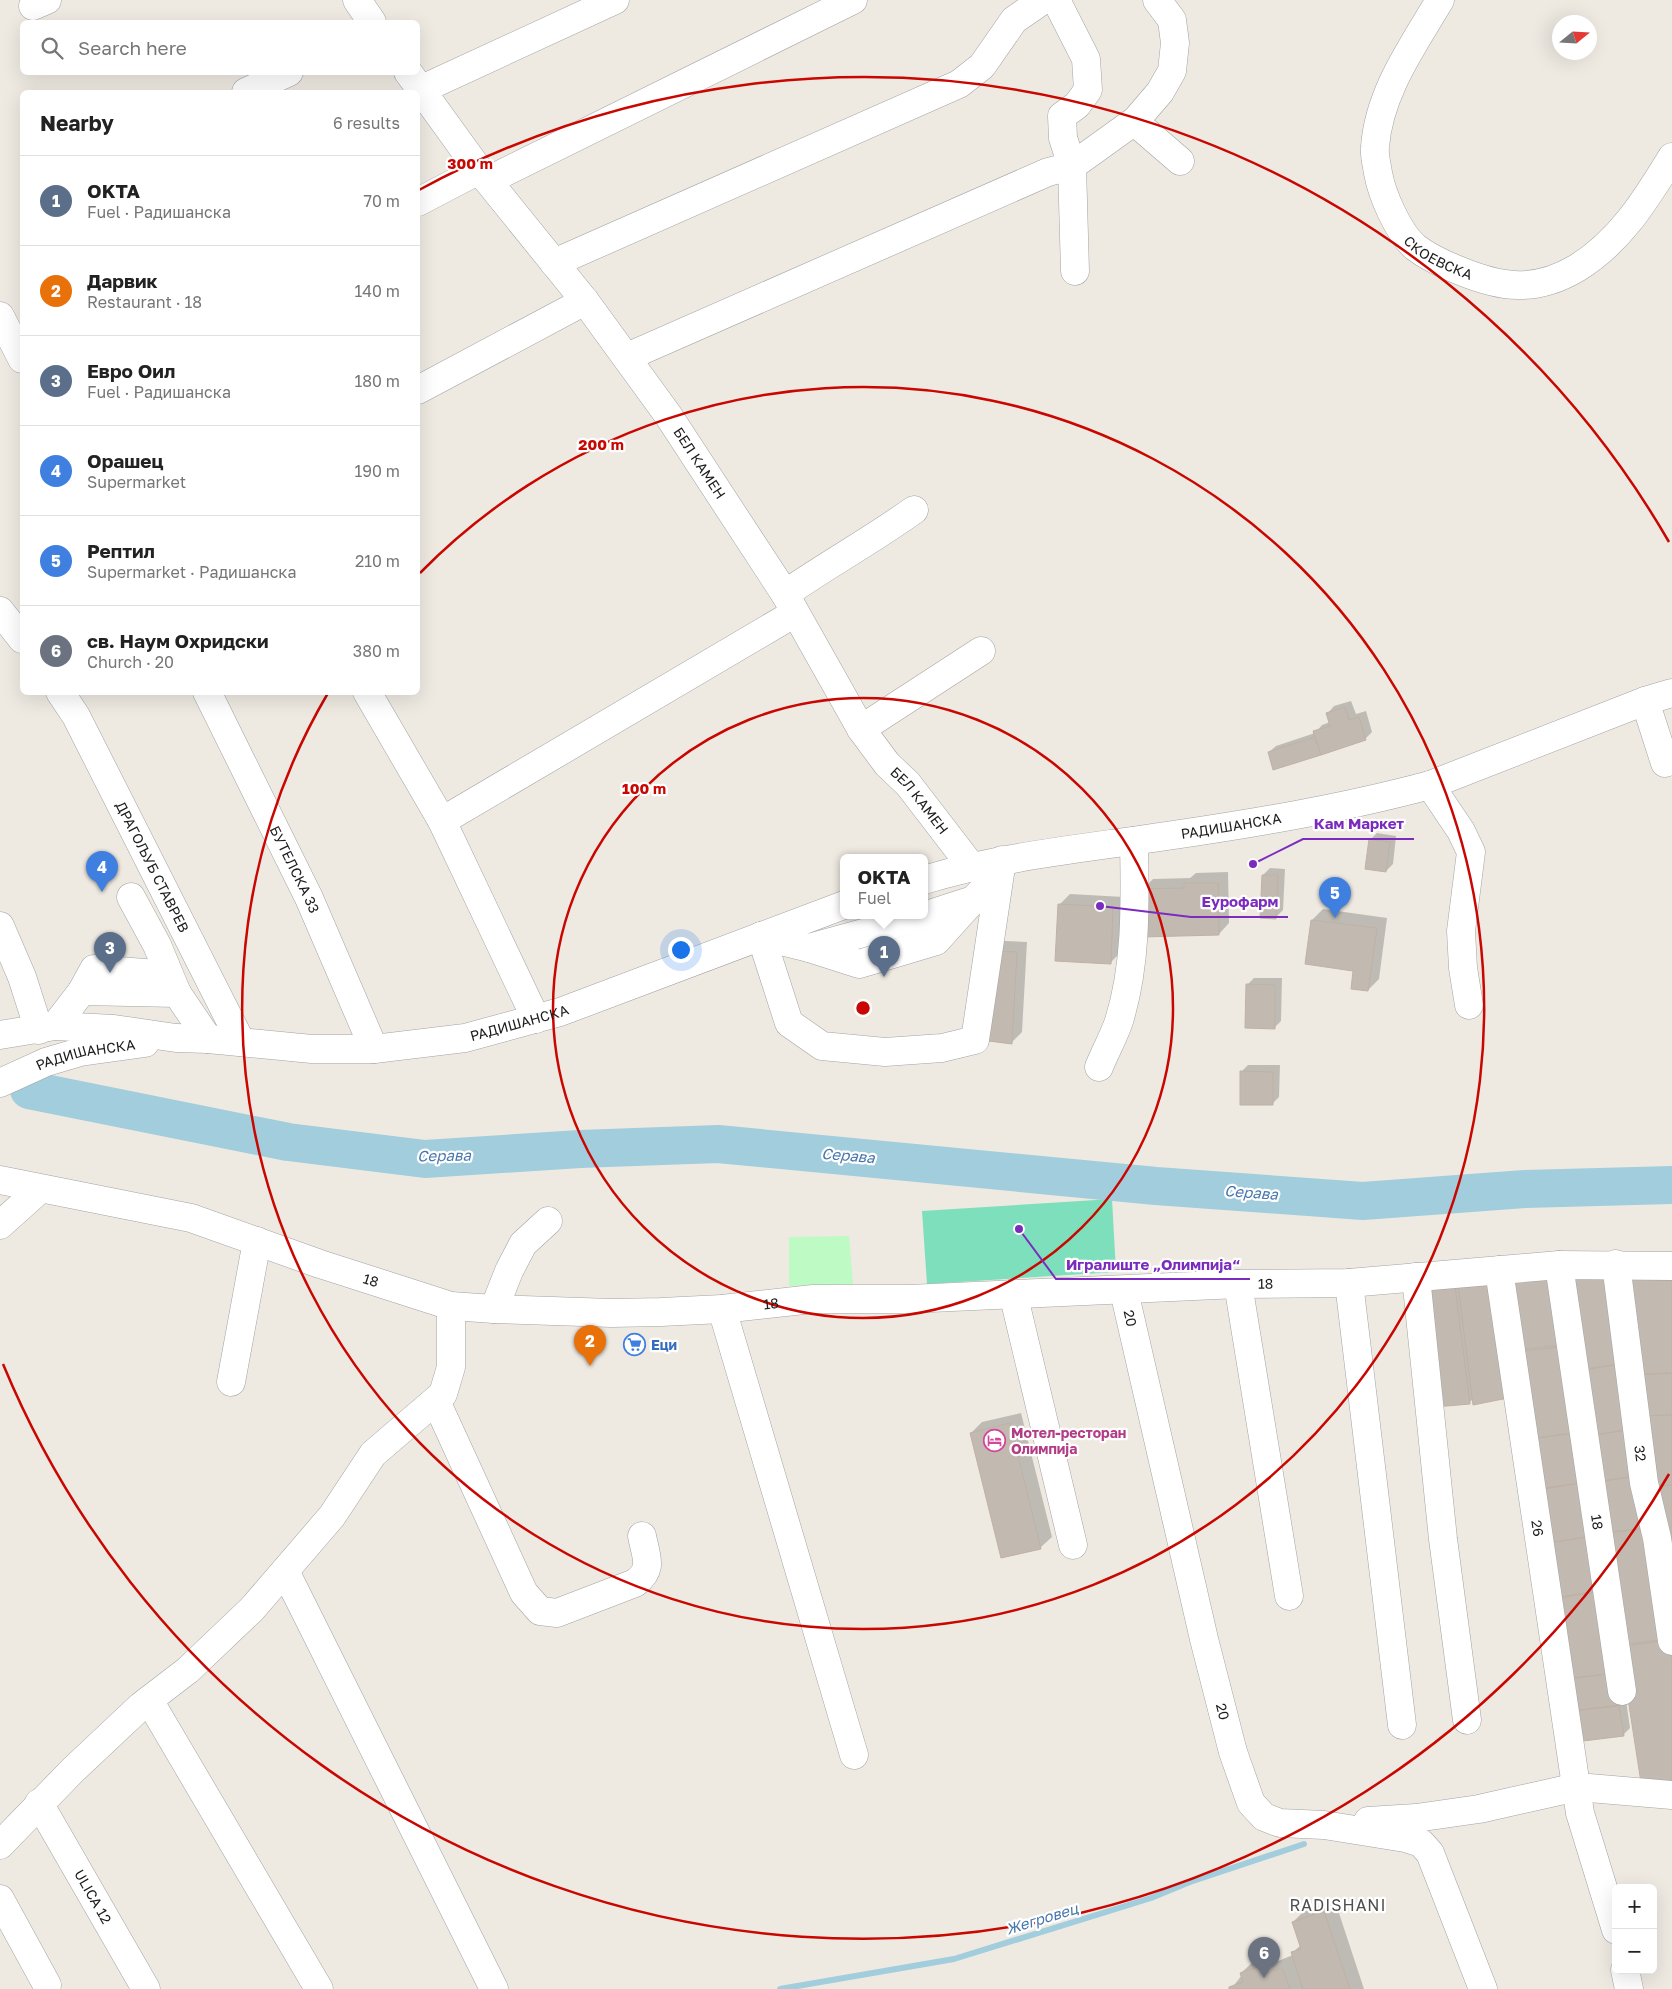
<!DOCTYPE html>
<meta charset="utf-8">
<style>
body{margin:0;font-family:"Golos Text",sans-serif;background:#f6f6f6;color:#222}
.controls{position:absolute;right:15px;bottom:15px;display:grid;overflow:hidden;border-radius:8px;box-shadow:0 5px 20px #0002}
.controls button{width:45px;height:45px;display:grid;place-items:center;padding:0;border:0;border-bottom:1px solid #e0e0e0;background:#fff;color:#222;font:25px sans-serif}
.compass{position:absolute;left:1552px;top:15px;width:45px;height:45px;border-radius:50%;background:#fff;box-shadow:0 5px 20px #0002;rotate:72deg}
.you{position:absolute;left:680px;top:949px;width:18px;height:18px;margin:-12px;border:4px solid #fff;border-radius:50%;background:#1a73e8;box-shadow:0 0 0 8px #1a73e833}
.badge{display:grid;place-items:center;width:32px;height:32px;border-radius:50%;background:#2563eb;color:#fff;font-size:16px;font-weight:700}
.pin{position:absolute;translate:-50% -41px;filter:drop-shadow(0 1px 2px #0008)}
.pin::after{content:'';position:absolute;top:26px;width:18px;height:15px;background:inherit;clip-path:polygon(0 0,100% 0,50% 100%)}
.popup{position:absolute;left:840px;top:854px;width:88px;height:65px;box-sizing:border-box;display:grid;place-content:center;border-radius:8px;background:#fff;filter:drop-shadow(0 1px 4px #0005);font-size:16px;white-space:nowrap;color:#767676}
.popup b{font-size:19px;color:#222}
.popup::after{content:'';position:absolute;left:50%;top:100%;margin-left:-10px;border:10px solid transparent;border-top-color:#fff}
.list{margin:0;padding:0;list-style:none}
h2{display:flex;justify-content:space-between;align-items:center;height:65px;margin:0;padding:0 20px;font-size:21px}
h2 small{font-size:16px;font-weight:400;color:#767676}
.list li{display:grid;grid-template-columns:32px 1fr auto;gap:15px;align-items:center;box-sizing:border-box;height:90px;padding:0 20px;border-top:1px solid #e0e0e0}
.list b{display:block;font-size:19px;white-space:nowrap}
.list p{margin:0;font-size:16px;white-space:nowrap;color:#767676}
.list em{font-size:16px;font-style:normal;color:#767676}
.icon{flex:none;width:28px;height:28px;fill:none;stroke:currentColor;stroke-width:2;stroke-linecap:round;stroke-linejoin:round}
.map{position:relative;flex:none;width:1672px;height:1989px;overflow:hidden}
.search{position:absolute;background:#fff;box-shadow:0 5px 20px #0002;left:20px;top:20px;width:400px;height:55px;display:flex;align-items:center;gap:12px;box-sizing:border-box;padding:0 18px;border-radius:8px;color:#767676;font-size:19px}
.panel{position:absolute;background:#fff;box-shadow:0 5px 20px #0002;left:20px;top:90px;width:400px;height:605px;border-radius:8px}
.map>svg:first-child{display:block}
.park{fill:#bdfac4}
.pitch{fill:#7edfbc}
.shadow{fill:#0003}
.lines{fill:none;stroke-linecap:round;stroke-linejoin:round}
.stream{stroke:#a1cddd;stroke-width:6}
.river{stroke:#a1cddd;stroke-width:38}
.building{fill:#c2bab1;stroke:#c0b1a4}
.minor-casing{stroke:#a3a3a3;stroke-width:29}
.minor{stroke:#fff;stroke-width:28}
.ring{fill:none;stroke:#c90600;stroke-width:2.5}
.labels{text-anchor:middle;stroke-width:4.5;stroke-linejoin:round;paint-order:stroke}
.street-label{font-size:14px;fill:#1c1c1c;stroke:#fff}
.shop-label{font-size:14px;font-weight:bold;fill:#366cbe;stroke:#fff;text-anchor:start}
.hotel-label{font-size:14px;font-weight:bold;fill:#b23c85;stroke:#fff;text-anchor:start}
.water-label{font-size:15px;font-style:italic;fill:#4877ad;stroke:#fff}
.quarter-label{font-size:16px;letter-spacing:1px;fill:#4f4f4f;stroke:#fff}
.centre{fill:#c90600;stroke:#fff;stroke-width:2.5}
.ring-label{font-size:15px;text-anchor:middle;font-weight:bold;fill:#c90600;stroke:#fff;stroke-width:4.5;stroke-linejoin:round;paint-order:stroke}
.leader{fill:none;stroke:#7b2cbf;stroke-width:2}
.callout-dot{fill:#7b2cbf;stroke:#fff;stroke-width:2}
.callout-label{font-size:15px;text-anchor:middle;font-weight:bold;fill:#7b2cbf;stroke:#fff;stroke-width:4.5;stroke-linejoin:round;paint-order:stroke}
</style>
<div class="map">
<svg width="1672" height="1989" viewBox="0 0 1672 1989">
<rect width="100%" height="100%" fill="#eeeae2"/>
<!-- park -->
<path class="park" d="M 849,1236 L 853,1284 L 789,1286 L 789,1237 Z"/>
<!-- pitch -->
<path class="pitch" d="M 1112,1199 L 1116,1272 L 927,1284 L 922,1211 Z"/>
<!-- shadow -->
<path class="shadow" d="M 1351,701 L 1356,714 L 1366,711 L 1372,732 L 1365,739 L 1274,768 L 1269,752 L 1276,746 L 1315,733 L 1322,725 L 1330,722 L 1328,713 L 1334,706 Z
M 1377,833 L 1396,836 L 1393,864 L 1386,871 L 1370,840 Z
M 1270,868 L 1285,869 L 1283,910 L 1276,917 L 1263,875 Z
M 1228,872 L 1229,923 L 1219,934 L 1142,890 L 1153,879 L 1190,878 L 1196,873 Z
M 1070,894 L 1124,897 L 1121,952 L 1110,963 L 1059,905 Z
M 1323,909 L 1387,918 L 1379,979 L 1368,990 L 1355,970 L 1312,920 Z
M 1004,941 L 1027,942 L 1022,1032 L 1011,1043 L 982,1039 Z
M 1254,978 L 1282,978 L 1281,1021 L 1274,1028 L 1247,985 Z
M 1248,1065 L 1280,1065 L 1279,1097 L 1272,1104 L 1241,1072 Z
M 1672,1273 L 1672,1789 L 1621,1647 L 1596,1493 L 1630,1728 L 1623,1735 L 1577,1741 L 1508,1276 Z
M 1466,1278 L 1473,1399 L 1469,1403 L 1426,1288 Z
M 1021,1413 L 1052,1537 L 1041,1547 L 1002,1557 L 971,1433 L 982,1422 Z
M 1335,1901 L 1364,1989 L 1231,1989 L 1242,1975 L 1241,1973 L 1256,1959 L 1275,1952 L 1278,1961 L 1293,1955 L 1292,1953 L 1301,1945 L 1293,1922 L 1304,1911 Z"/>
<g class="lines">
<!-- stream -->
<path class="stream" d="M 780,1989 L 954,1959 L 1151,1898 L 1190,1882 L 1304,1844"/>
<!-- river -->
<path class="river" d="M 29,1090 L 288,1142 L 425,1159 L 580,1149 L 718,1144 L 1156,1186 L 1363,1201 L 1525,1189 L 1672,1185"/>
</g>
<!-- building -->
<path class="building" d="M 1345,707 L 1349,720 L 1359,717 L 1366,740 L 1321,755 L 1313,731 L 1330,726 L 1326,713 Z
M 1315,737 L 1321,755 L 1273,770 L 1268,752 Z
M 1369,839 L 1390,842 L 1386,872 L 1365,869 Z
M 1262,875 L 1278,875 L 1276,919 L 1260,918 Z
M 1184,883 L 1218,883 L 1219,935 L 1142,937 L 1141,889 L 1184,888 Z
M 1058,904 L 1113,907 L 1111,964 L 1055,961 Z
M 1311,920 L 1377,928 L 1368,991 L 1351,989 L 1353,971 L 1305,964 Z
M 992,951 L 1017,952 L 1012,1044 L 981,1040 Z
M 1246,984 L 1275,985 L 1275,1029 L 1245,1028 Z
M 1240,1071 L 1273,1072 L 1273,1105 L 1240,1105 Z
M 1565,1272 L 1614,1276 L 1626,1363 L 1579,1370 Z
M 1557,1275 L 1568,1344 L 1518,1350 L 1507,1276 Z
M 1621,1278 L 1672,1281 L 1672,1373 L 1633,1375 Z
M 1496,1282 L 1513,1397 L 1473,1405 L 1458,1285 Z
M 1455,1286 L 1470,1404 L 1435,1407 L 1424,1288 Z
M 1567,1346 L 1580,1432 L 1529,1439 L 1518,1352 Z
M 1626,1363 L 1635,1428 L 1589,1436 L 1579,1371 Z
M 1672,1373 L 1672,1415 L 1638,1416 L 1633,1375 Z
M 1672,1415 L 1672,1485 L 1648,1487 L 1638,1416 Z
M 1010,1423 L 1041,1549 L 1001,1558 L 970,1433 Z
M 1635,1429 L 1641,1475 L 1595,1482 L 1588,1436 Z
M 1580,1432 L 1587,1482 L 1537,1489 L 1530,1439 Z
M 1641,1476 L 1648,1528 L 1602,1533 L 1595,1482 Z
M 1587,1482 L 1595,1536 L 1546,1543 L 1538,1490 Z
M 1672,1485 L 1672,1538 L 1659,1540 L 1647,1487 Z
M 1653,1528 L 1669,1639 L 1619,1645 L 1602,1533 Z
M 1595,1536 L 1603,1590 L 1554,1598 L 1546,1543 Z
M 1603,1591 L 1614,1673 L 1566,1679 L 1554,1599 Z
M 1669,1640 L 1672,1661 L 1672,1790 L 1642,1789 L 1620,1647 Z
M 1614,1673 L 1619,1705 L 1571,1711 L 1566,1679 Z
M 1619,1706 L 1624,1736 L 1575,1742 L 1571,1711 Z
M 1324,1911 L 1350,1989 L 1303,1989 L 1291,1952 L 1301,1949 L 1292,1922 Z
M 1260,1966 L 1264,1974 L 1282,1968 L 1290,1989 L 1229,1989 L 1229,1987 L 1243,1982 L 1240,1973 Z"/>
<g class="lines">
<defs>
<g id="minor">
<path d="M 357,0 L 372,22"/>
<path id="s1" d="M 1440,0 C 1413,46 1379,92 1375,147 C 1374,156 1377,165 1378,173 C 1382,195 1398,232 1415,247 C 1428,257 1443,264 1458,270 C 1501,288 1535,293 1577,268 C 1621,241 1646,199 1672,157"/>
<path d="M 33,6 L 47,0"/>
<path id="s2" d="M 408,72 L 479,170 L 585,301 L 668,415 L 785,594 L 861,729 L 887,764 L 908,784 L 971,866"/>
<path d="M 420,90 L 615,0"/>
<path d="M 246,92 L 289,72"/>
<path d="M 1136,120 L 1160,92 L 1172,71 L 1175,43 L 1172,20 L 1157,0"/>
<path d="M 489,180 L 853,0"/>
<path d="M 418,202 L 479,170"/>
<path d="M 554,263 L 959,84 L 982,66 L 1014,20 L 1043,0"/>
<path d="M 1075,271 L 1072,166 L 1136,120 L 1136,123 L 1180,161"/>
<path d="M 0,316 L 22,359"/>
<path d="M 627,357 L 1048,172 L 1072,166 L 1063,138 L 1062,116 L 1077,105 L 1088,90 L 1086,59 L 1056,0"/>
<path d="M 418,390 L 585,301"/>
<path d="M 785,594 C 827,565 872,540 914,510"/>
<path d="M 0,611 L 22,639"/>
<path id="s3" d="M 60,692 L 76,716 L 241,1042"/>
<path id="s4" d="M 207,692 L 309,898 L 374,1049"/>
<path d="M 367,692 L 442,821 L 536,1019"/>
<path d="M 1645,701 L 1665,763"/>
<path d="M 861,729 L 981,651"/>
<path d="M 1430,785 L 1461,831 L 1471,852 L 1461,931 L 1463,968 L 1469,1005"/>
<path d="M 442,821 L 795,613"/>
<path id="s5" d="M 924,880 C 993,859 1061,851 1132,841 C 1232,827 1333,811 1430,785 L 1645,701 L 1672,693"/>
<path d="M 131,897 L 157,945 L 177,993 L 208,1039"/>
<path d="M 0,926 L 22,977 L 39,1030"/>
<path d="M 761,936 L 789,1023 L 822,1046 L 885,1052 L 942,1048 L 975,1040 L 1002,860"/>
<path d="M 761,936 L 809,948 L 914,919 L 973,900 L 983,890 L 998,865"/>
<path d="M 809,948 L 859,964 L 936,941 L 973,900"/>
<path d="M 82,991 L 94,969 L 157,974 L 177,993"/>
<path d="M 55,1026 L 82,991 L 177,993"/>
<path id="s6" d="M 0,1035 L 55,1026 L 114,1029 L 176,1038 L 208,1039 L 312,1049 L 374,1049 L 465,1038 L 560,1012 L 844,905"/>
<path d="M 1099,1067 C 1105,1052 1114,1036 1119,1021 C 1137,963 1135,901 1134,841"/>
<path id="s7" d="M 0,1083 L 46,1062 L 80,1052 L 145,1043"/>
<path id="s8" d="M 0,1180 L 191,1218 L 320,1264 L 451,1306 L 494,1309 L 612,1313 L 661,1312 L 722,1309 L 813,1299 L 909,1299 L 1238,1284 L 1349,1283 L 1559,1265 L 1672,1266"/>
<path d="M 0,1225 L 39,1190"/>
<path id="s9" d="M 1616,1264 L 1644,1483 L 1657,1538 L 1672,1641"/>
<path id="s10" d="M 1559,1265 L 1622,1691"/>
<path id="s11" d="M 1499,1270 L 1580,1813 L 1616,1930"/>
<path d="M 1416,1277 L 1443,1539 L 1467,1720"/>
<path d="M 1349,1283 L 1402,1725"/>
<path d="M 1238,1284 L 1289,1596"/>
<path id="s12" d="M 1124,1291 L 1204,1639 L 1233,1752 L 1251,1803 L 1264,1817 L 1280,1823 L 1324,1825 L 1405,1838 L 1421,1843 L 1430,1853 L 1483,1989"/>
<path d="M 1013,1293 L 1073,1545"/>
<path d="M 494,1309 L 509,1271 L 523,1244 L 548,1221"/>
<path d="M 722,1309 L 854,1755"/>
<path d="M 231,1382 L 257,1241"/>
<path d="M 436,1401 L 524,1593 L 540,1611 L 557,1613 L 635,1583 C 654,1569 646,1557 642,1536"/>
<path d="M 285,1571 L 494,1989"/>
<path d="M 149,1700 L 319,1989"/>
<path id="s13" d="M 39,1803 L 146,1989"/>
<path d="M 1368,1821 L 1416,1818 L 1479,1809 L 1577,1787 L 1672,1795"/>
<path d="M 0,1845 L 73,1770 L 141,1706 L 188,1670 L 252,1609 L 332,1516 L 373,1454 L 443,1394 L 451,1367 L 451,1306"/>
<path d="M 0,1899 L 47,1985"/>
<path d="M 1625,1970 L 1629,1989"/>
</g>
</defs>
<!-- minor casing -->
<use href="#minor" class="minor-casing"/>
<!-- minor -->
<use href="#minor" class="minor"/>
</g>
<!-- distance rings -->
<g class="ring">
<circle cx="863" cy="1008" r="310"/>
<path d="M420 573A621 621 0 1 1 328 693"/>
<path d="M1669 1474A931 931 0 0 1 3 1364M419 190A931 931 0 0 1 1669 542"/>
</g>
<!-- icons -->
<defs>
<symbol id="supermarket-ring" viewBox="-11 -11 22 22"><circle r="9.5" fill="#fff" stroke="#3f7fe0" stroke-width="1.5"/><path d="M-6-5.5h2.5l.6 2H6L4.5 2H-2.5L-4.4-4H-6ZM-1.5 3.2a1.3 1.3 0 1 0 .1 0ZM3 3.2a1.3 1.3 0 1 0 .1 0Z" fill="#3f7fe0"/></symbol>
<symbol id="hotel-ring" viewBox="-11 -11 22 22"><circle r="9.5" fill="#fff" stroke="#d1479c" stroke-width="1.5"/><path d="M-6-4.5h1.5V1H6V5H4.5V3h-9V5H-6ZM-4 0a1.8 1.8 0 1 1 3.6 0ZM.5 0V-2.5h3Q6-2.5 6 0Z" fill="#d1479c"/></symbol>
</defs>
<g fill-rule="evenodd">
<use href="#supermarket-ring" x="622" y="1332" width="25" height="25"/>
<use href="#hotel-ring" x="982" y="1428" width="25" height="25"/>
</g>
<g class="labels">
<!-- street labels -->
<g class="street-label">
<text dy="5" stroke="none"><textPath href="#s1" startOffset="298">СКОЕВСКА</textPath></text>
<text dy="5" stroke="none"><textPath href="#s2" startOffset="488">БЕЛ КАМЕН</textPath></text>
<text dy="5" stroke="none"><textPath href="#s2" startOffset="892">БЕЛ КАМЕН</textPath></text>
<text dy="5" stroke="none"><textPath href="#s5" startOffset="312">РАДИШАНСКА</textPath></text>
<text dy="5" stroke="none"><textPath href="#s3" startOffset="198">ДРАГОЉУБ СТАВРЕВ</textPath></text>
<text dy="5" stroke="none"><textPath href="#s4" startOffset="198">БУТЕЛСКА 33</textPath></text>
<text dy="5" stroke="none"><textPath href="#s6" startOffset="524">РАДИШАНСКА</textPath></text>
<text dy="5" stroke="none"><textPath href="#s7" startOffset="91">РАДИШАНСКА</textPath></text>
<text dy="5" stroke="none"><textPath href="#s8" startOffset="385">18</textPath></text>
<text dy="5" stroke="none"><textPath href="#s8" startOffset="1285">18</textPath></text>
<text dy="5" stroke="none"><textPath href="#s8" startOffset="790">18</textPath></text>
<text dy="5" stroke="none"><textPath href="#s12" startOffset="28">20</textPath></text>
<text dy="5" stroke="none"><textPath href="#s9" startOffset="191">32</textPath></text>
<text dy="5" stroke="none"><textPath href="#s10" startOffset="260">18</textPath></text>
<text dy="5" stroke="none"><textPath href="#s11" startOffset="261">26</textPath></text>
<text dy="5" stroke="none"><textPath href="#s12" startOffset="432">20</textPath></text>
<text dy="5" stroke="none"><textPath href="#s13" startOffset="108">ULICA 12</textPath></text>
</g>
<!-- shop labels -->
<g class="shop-label">
<text x="651" y="1350">Еци</text>
</g>
<!-- hotel labels -->
<g class="hotel-label">
<text x="1011" y="1438">Мотел-ресторан<tspan x="1011" dy="16">Олимпија</tspan></text>
</g>
<!-- water labels -->
<g class="water-label">
<text transform="translate(444 1156) rotate(-1)" y="5">Серава</text>
<text transform="translate(848 1156) rotate(5)" y="5">Серава</text>
<text transform="translate(1251 1193) rotate(4)" y="5">Серава</text>
<text transform="translate(1042 1919) rotate(-17)" y="5">Жегровец</text>
</g>
<!-- quarter labels -->
<g class="quarter-label">
<text x="1338" y="1911">RADISHANI</text>
</g>
</g>
<circle cx="863" cy="1008" r="8" class="centre"/>
<g class="ring-label">
<text x="470" y="169">300 m</text>
<text x="601" y="450">200 m</text>
<text x="644" y="794">100 m</text>
</g>
<!-- callouts -->
<path class="leader" d="M1253 864L1303 839H1414M1100 906L1191 917H1288M1019 1229L1056 1279H1250"/>
<g class="callout-dot">
<circle cx="1253" cy="864" r="5"/>
<circle cx="1100" cy="906" r="5"/>
<circle cx="1019" cy="1229" r="5"/>
</g>
<g class="callout-label">
<text x="1359" y="829">Кам Маркет</text>
<text x="1240" y="907">Еурофарм</text>
<text x="1153" y="1270">Игралиште „Олимпија“</text>
</g>
</svg>
<div class="controls">
<button>+</button>
<button>−</button>
</div>
<svg class="compass" viewBox="-18 -18 36 36"><path d="M0-13l5 13h-10z" fill="#e53935"/><path d="M0 13l5-13h-10z" fill="#767676"/></svg>
<div class="you"></div>
<div class="pin badge" style="left:884px;top:977px;background:#5c6f8a">1</div>
<div class="popup"><b>OKTA</b>Fuel</div>
<div class="pin badge" style="left:590px;top:1366px;background:#e8710a">2</div>
<div class="pin badge" style="left:110px;top:973px;background:#5c6f8a">3</div>
<div class="pin badge" style="left:102px;top:892px;background:#3f7fe0">4</div>
<div class="pin badge" style="left:1335px;top:918px;background:#3f7fe0">5</div>
<div class="pin badge" style="left:1264px;top:1978px;background:#6b7280">6</div>
<div class="search"><svg class="icon" aria-label="search" viewBox="0 0 24 24"><circle cx="10" cy="10" r="6"/><path d="M15 15l6 6"/></svg>Search here</div>
<section class="panel">
<h2>Nearby<small>6 results</small></h2>
<ul class="list">
<li><span class="badge" style="background:#5c6f8a">1</span><div><b>OKTA</b><p>Fuel · Радишанска</p></div><em>70 m</em></li>
<li><span class="badge" style="background:#e8710a">2</span><div><b>Дарвик</b><p>Restaurant · 18</p></div><em>140 m</em></li>
<li><span class="badge" style="background:#5c6f8a">3</span><div><b>Евро Оил</b><p>Fuel · Радишанска</p></div><em>180 m</em></li>
<li><span class="badge" style="background:#3f7fe0">4</span><div><b>Орашец</b><p>Supermarket</p></div><em>190 m</em></li>
<li><span class="badge" style="background:#3f7fe0">5</span><div><b>Рептил</b><p>Supermarket · Радишанска</p></div><em>210 m</em></li>
<li><span class="badge" style="background:#6b7280">6</span><div><b>св. Наум Охридски</b><p>Church · 20</p></div><em>380 m</em></li>
</ul>
</section>
</div>
